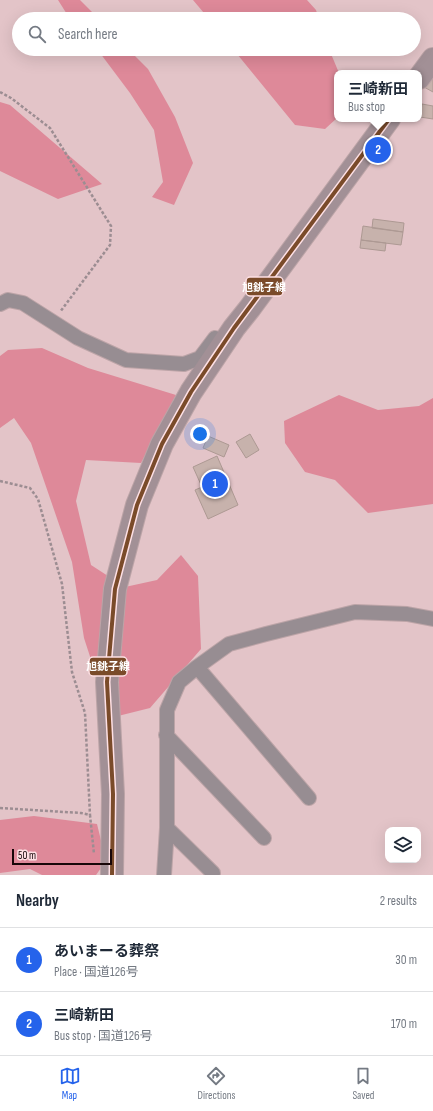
<!DOCTYPE html>
<meta charset="utf-8">
<style>
body{margin:0;font-family:"Sofia Sans Condensed","Noto Sans JP",sans-serif;background:#f2f2f3;color:#1f2937}
.controls{position:absolute;right:12px;bottom:12px;display:grid;overflow:hidden;border-radius:8px;box-shadow:0 4px 16px #0002}
.controls button{width:36px;height:36px;display:grid;place-items:center;padding:0;border:0;border-bottom:1px solid #e0e1e3;background:#fff;color:#1f2937;font:20px sans-serif}
.scale{position:absolute;left:12px;bottom:10px;width:100px;box-sizing:border-box;padding-left:4px;border:2px solid #170608;border-top:0;font-size:11px;line-height:14px;white-space:nowrap;color:#170608;-webkit-text-stroke:3px #fee0e4;paint-order:stroke}
.you{position:absolute;left:200px;top:434px;width:14px;height:14px;margin:-10px;border:3px solid #fff;border-radius:50%;background:#1a73e8;box-shadow:0 0 0 6px #1a73e833}
.badge{display:grid;place-items:center;width:26px;height:26px;border-radius:50%;background:#2563eb;color:#fff;font-size:13px;font-weight:700}
.pin{position:absolute;translate:-50% -50%;border:2px solid #fff;box-shadow:0 1px 4px #0006}
.popup{position:absolute;left:334px;top:70px;width:88px;height:52px;box-sizing:border-box;display:grid;place-content:center;border-radius:8px;background:#fff;filter:drop-shadow(0 1px 3px #0005);font-size:13px;white-space:nowrap;color:#747a83}
.popup b{font-size:15px;color:#1f2937}
.popup::after{content:'';position:absolute;left:50%;top:100%;margin-left:-8px;border:8px solid transparent;border-top-color:#fff}
.list{margin:0;padding:0;list-style:none}
h2{display:flex;justify-content:space-between;align-items:center;height:52px;margin:0;padding:0 16px;font-size:17px}
h2 small{font-size:13px;font-weight:400;color:#747a83}
.list li{display:grid;grid-template-columns:26px 1fr auto;gap:12px;align-items:center;box-sizing:border-box;height:64px;padding:0 16px;border-top:1px solid #e0e1e3}
.list b{display:block;font-size:15px;white-space:nowrap}
.list p{margin:0;font-size:13px;white-space:nowrap;color:#747a83}
.list em{font-size:13px;font-style:normal;color:#747a83}
.icon{flex:none;width:22px;height:22px;fill:none;stroke:currentColor;stroke-width:2;stroke-linecap:round;stroke-linejoin:round}
.map{position:relative;flex:none;width:433px;height:875px;overflow:hidden}
.search{position:absolute;background:#fff;box-shadow:0 4px 16px #0002;left:12px;right:12px;top:12px;height:44px;display:flex;align-items:center;gap:10px;box-sizing:border-box;padding:0 14px;border-radius:22px;color:#747a83;font-size:15px}
.sheet{height:180px;background:#fff}
nav{display:flex;justify-content:space-around;align-items:center;box-sizing:border-box;height:56px;border-top:1px solid #e0e1e3;background:#fff;font-size:11px;color:#747a83}
nav a{display:grid;justify-items:center;gap:2px}
nav .on{color:#2563eb}
.map>svg:first-child{display:block}
.forest{fill:#de8999}
.building{fill:#c7b2ac;stroke:#ad9993}
.lines{fill:none;stroke-linecap:round;stroke-linejoin:round}
.minor-casing{stroke:#bca4a7;stroke-width:16}
.trunk-casing{stroke:#bca4a7;stroke-width:24}
.path{stroke:#9c8d92;stroke-width:2.5;stroke-dasharray:3 2;stroke-linecap:butt}
.minor{stroke:#978d92;stroke-width:14}
.trunk{stroke:#a29096;stroke-width:22}
.bus-1-casing{stroke:#fee0e4;stroke-width:7}
.bus-1{stroke:#7a4b2a;stroke-width:4}
.line-badge{stroke:#fee0e4;stroke-width:1.5}
.badge-label{font-size:11px;text-anchor:middle;font-weight:bold;fill:#fff}
</style>
<div class="map">
<svg width="433" height="875" viewBox="0 0 433 875">
<rect width="100%" height="100%" fill="#e3c4c8"/>
<!-- forest -->
<path class="forest" d="M 58,0 L 80,0 L 99,19 L 70,19 Z
M 193,0 L 307,0 L 316,10 L 319,19 L 209,19 Z
M 97,49 L 128,49 L 148,69 L 175,117 L 193,163 L 174,205 L 152,197 L 163,182 L 154,130 L 130,93 Z
M 233,49 L 329,49 L 339,73 L 337,73 L 337,118 L 325,129 L 295,125 Z
M 0,102 L 10,105 L 102,184 L 58,199 L 0,171 Z
M 42,348 L 88,368 L 176,395 L 141,463 L 86,460 L 76,501 L 91,565 L 125,587 L 157,580 L 181,555 L 198,576 L 201,649 L 150,708 L 110,718 L 84,638 L 72,562 L 31,443 L 14,418 L 0,428 L 0,356 L 8,350 Z
M 339,395 L 378,410 L 419,406 L 433,398 L 433,504 L 368,513 L 335,480 L 305,472 L 285,443 L 284,421 Z
M 34,816 L 97,824 L 106,861 L 96,875 L 42,875 L 30,869 L 0,873 L 0,820 Z"/>
<!-- building -->
<path class="building" d="M 433,76 L 433,92 L 424,87 Z
M 422,104 L 433,106 L 433,119 L 420,117 Z
M 373,219 L 404,223 L 403,232 L 372,228 Z
M 363,226 L 403,232 L 401,245 L 361,240 Z
M 361,240 L 386,243 L 385,251 L 360,248 Z
M 250,434 L 259,450 L 246,458 L 236,442 Z
M 208,436 L 229,445 L 224,457 L 203,448 Z
M 217,456 L 238,505 L 208,519 L 195,490 L 202,487 L 193,467 Z"/>
<g class="lines">
<defs>
<path id="minor" d="M 0,304 L 8,300 L 23,303 L 78,338 L 126,360 L 184,364 L 200,358 L 215,338
M 197,667 L 309,798
M 166,735 L 264,838
M 167,828 L 213,873
M 164,875 L 167,828 L 167,710 L 179,682 L 197,667 L 229,644 L 266,634 L 355,612 L 407,614 L 433,619"/>
<path id="trunk" d="M 419,78 L 433,59
M 112,875 L 113,794 L 107,682 L 115,589 L 137,505 L 162,444 L 191,392 L 234,328 L 250,308 L 389,119"/>
</defs>
<!-- minor casing -->
<use href="#minor" class="minor-casing"/>
<!-- trunk casing -->
<use href="#trunk" class="trunk-casing"/>
<!-- path -->
<path class="path" d="M 0,92 L 11,98 L 50,128 L 111,226 L 110,245 L 60,312
M 0,481 L 30,488 L 38,499 L 62,584 L 72,672 L 85,713 L 90,815
M 0,808 L 81,813 L 90,815 L 94,854"/>
<!-- minor -->
<use href="#minor" class="minor"/>
<!-- trunk -->
<use href="#trunk" class="trunk"/>
<defs>
<path id="bus-1" d="M 112,875 L 113,794 L 107,682 L 115,589 L 137,505 L 162,444 L 191,392 L 234,328 L 389,119"/>
</defs>
<!-- bus-1 casing -->
<use href="#bus-1" class="bus-1-casing"/>
<!-- bus-1 -->
<use href="#bus-1" class="bus-1"/>
</g>
<g class="line-badge">
<rect x="246" y="277" width="37" height="19" rx="4" fill="#7a4b2a"/>
<rect x="89" y="657" width="38" height="19" rx="4" fill="#7a4b2a"/>
</g>
<g class="badge-label">
<text x="264" y="291">旭銚子線</text>
<text x="108" y="670">旭銚子線</text>
</g>
</svg>
<div class="controls">
<button><svg class="icon" aria-label="layers" viewBox="0 0 24 24"><path d="M12 4l9 5-9 5-9-5zM3 14l9 5 9-5"/></svg></button>
</div>
<div class="scale">50 m</div>
<div class="you"></div>
<div class="pin badge" style="left:215px;top:484px">1</div>
<div class="pin badge" style="left:378px;top:150px">2</div>
<div class="popup"><b>三崎新田</b>Bus stop</div>
<div class="search"><svg class="icon" aria-label="search" viewBox="0 0 24 24"><circle cx="10" cy="10" r="6"/><path d="M15 15l6 6"/></svg>Search here</div>
</div>
<section class="sheet">
<h2>Nearby<small>2 results</small></h2>
<ul class="list">
<li><span class="badge">1</span><div><b>あいまーる葬祭</b><p>Place · 国道126号</p></div><em>30 m</em></li>
<li><span class="badge">2</span><div><b>三崎新田</b><p>Bus stop · 国道126号</p></div><em>170 m</em></li>
</ul>
</section>
<nav>
<a class="on"><svg class="icon" aria-label="map" viewBox="0 0 24 24"><path d="M3 6l6-2 6 2 6-2v14l-6 2-6-2-6 2zM9 4v14M15 6v14"/></svg>Map</a>
<a><svg class="icon" aria-label="directions" viewBox="0 0 24 24"><path d="M12 3l9 9-9 9-9-9zM9 14v-3h6M13 9l2 2-2 2"/></svg>Directions</a>
<a><svg class="icon" aria-label="saved" viewBox="0 0 24 24"><path d="M7 4h10v16l-5-4-5 4z"/></svg>Saved</a>
</nav>
